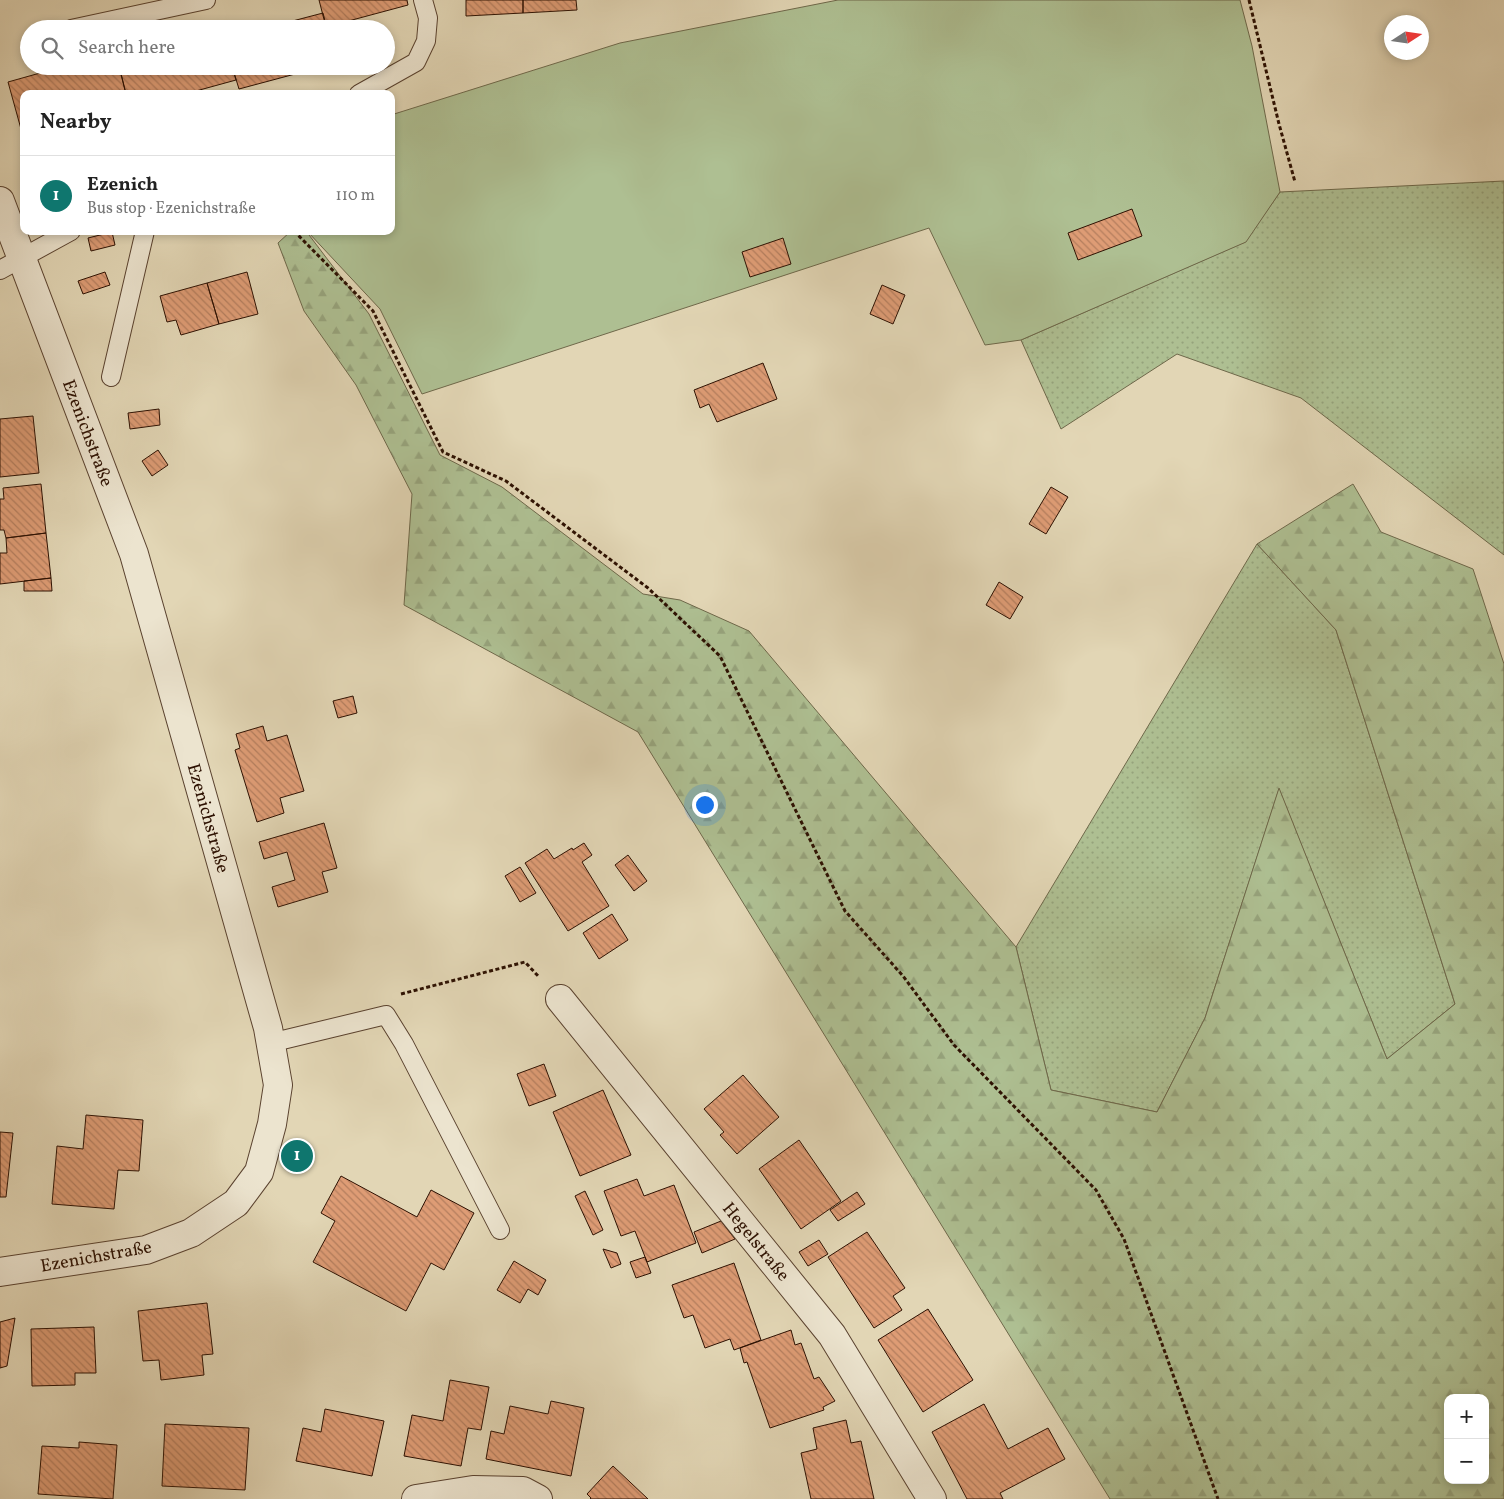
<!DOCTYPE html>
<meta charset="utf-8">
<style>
body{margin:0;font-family:Vollkorn,serif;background:#f6f6f6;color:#222}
.controls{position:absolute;right:15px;bottom:15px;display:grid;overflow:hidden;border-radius:10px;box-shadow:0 2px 8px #0003}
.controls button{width:45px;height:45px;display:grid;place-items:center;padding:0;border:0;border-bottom:1px solid #e0e0e0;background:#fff;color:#222;font:25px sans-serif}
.compass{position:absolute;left:1384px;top:15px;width:45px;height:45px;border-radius:50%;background:#fff;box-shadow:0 2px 8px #0003;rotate:78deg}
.you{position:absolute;left:704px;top:804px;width:18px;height:18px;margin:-12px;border:4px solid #fff;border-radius:50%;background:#1a73e8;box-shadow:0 0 0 8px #1a73e833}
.badge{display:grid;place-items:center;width:32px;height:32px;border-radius:50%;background:#0f766e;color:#fff;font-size:16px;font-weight:700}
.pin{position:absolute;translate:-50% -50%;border:2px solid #fff;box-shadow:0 1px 5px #0006}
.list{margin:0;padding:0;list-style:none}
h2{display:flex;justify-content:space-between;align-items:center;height:65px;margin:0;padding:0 20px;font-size:21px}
h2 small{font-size:16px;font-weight:400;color:#767676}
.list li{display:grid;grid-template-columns:32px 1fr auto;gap:15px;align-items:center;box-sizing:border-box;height:80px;padding:0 20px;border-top:1px solid #e0e0e0}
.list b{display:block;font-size:19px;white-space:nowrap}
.list p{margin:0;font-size:16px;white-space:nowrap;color:#767676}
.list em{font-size:16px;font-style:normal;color:#767676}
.icon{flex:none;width:28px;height:28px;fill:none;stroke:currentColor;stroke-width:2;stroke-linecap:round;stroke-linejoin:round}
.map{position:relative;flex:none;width:1504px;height:1499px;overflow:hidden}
.search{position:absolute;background:#fff;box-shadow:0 2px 8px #0003;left:20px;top:20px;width:375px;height:55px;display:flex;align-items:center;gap:12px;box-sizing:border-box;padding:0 18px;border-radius:28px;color:#767676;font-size:19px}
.panel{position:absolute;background:#fff;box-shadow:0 2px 8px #0003;left:20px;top:90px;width:375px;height:145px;border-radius:10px}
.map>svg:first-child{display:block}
.grass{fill:url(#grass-dots);stroke:#6e684a}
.forest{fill:url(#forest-firs);stroke:#6e684a;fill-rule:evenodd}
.garden{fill:#aebf92;stroke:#6e684a}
.building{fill:url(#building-back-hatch);stroke:#2d1102}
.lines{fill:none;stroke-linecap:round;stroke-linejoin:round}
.service-casing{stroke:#5a422f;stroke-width:20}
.minor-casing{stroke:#5a422f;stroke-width:30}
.path{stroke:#2d1102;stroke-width:3;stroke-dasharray:4 2.5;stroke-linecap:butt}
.service{stroke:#ece4cf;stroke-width:18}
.minor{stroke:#ece4cf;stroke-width:28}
.labels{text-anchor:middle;stroke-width:4.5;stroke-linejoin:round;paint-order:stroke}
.street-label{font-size:18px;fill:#2d1102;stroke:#ece4cf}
</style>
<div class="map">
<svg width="1504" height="1499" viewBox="0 0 1504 1499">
<defs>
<pattern id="grass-dots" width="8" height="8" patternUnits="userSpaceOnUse" patternTransform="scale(1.25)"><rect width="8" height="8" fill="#aebf92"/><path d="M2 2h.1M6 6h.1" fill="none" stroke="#96a37c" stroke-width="1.8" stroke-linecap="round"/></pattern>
<pattern id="forest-firs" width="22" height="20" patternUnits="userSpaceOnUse" patternTransform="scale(1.25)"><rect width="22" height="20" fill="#aebf92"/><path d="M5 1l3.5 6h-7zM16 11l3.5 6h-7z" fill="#96a37c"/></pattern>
<pattern id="building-back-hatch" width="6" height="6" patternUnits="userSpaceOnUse" patternTransform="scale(1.25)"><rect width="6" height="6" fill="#de9c75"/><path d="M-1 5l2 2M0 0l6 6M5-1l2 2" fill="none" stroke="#b47e5e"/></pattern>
</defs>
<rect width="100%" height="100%" fill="#e2d6b5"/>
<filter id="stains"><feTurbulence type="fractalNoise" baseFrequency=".004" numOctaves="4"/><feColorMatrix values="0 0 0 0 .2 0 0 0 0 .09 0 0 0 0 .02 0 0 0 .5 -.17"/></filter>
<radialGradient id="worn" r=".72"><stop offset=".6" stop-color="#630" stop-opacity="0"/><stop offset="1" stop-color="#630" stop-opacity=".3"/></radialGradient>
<!-- grass -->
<path class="grass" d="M 1504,181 L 1504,555 L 1301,398 L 1177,354 L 1061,429 L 1021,340 L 1245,242 L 1280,192 Z
M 1257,544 L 1336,630 L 1455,1004 L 1387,1059 L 1279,789 L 1205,1018 L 1157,1112 L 1051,1090 L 1016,947 Z"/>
<!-- forest -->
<path class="forest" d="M 291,231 L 306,231 L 369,314 L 440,455 L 502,487 L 643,594 L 680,600 L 749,631 L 1016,947 L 1051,1090 L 1157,1112 L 1205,1018 L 1279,788 L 1387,1059 L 1455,1004 L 1336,630 L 1257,544 L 1353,484 L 1381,532 L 1473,569 L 1504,664 L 1504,1499 L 1110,1499 L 638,732 L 404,605 L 412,494 L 356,385 L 304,311 L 278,243 ZM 1448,1398 L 1485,1398 L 1485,1480 L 1448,1480 Z"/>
<!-- garden -->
<path class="garden" d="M 838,0 L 1240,0 L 1252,46 L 1280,192 L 1246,242 L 1021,340 L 985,345 L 929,228 L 422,394 L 380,309 L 307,231 L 391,231 L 391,115 L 620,43 Z"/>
<!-- building -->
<path class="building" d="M 319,0 L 407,0 L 408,5 L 326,27 Z
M 466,0 L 523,0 L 523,13 L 466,16 Z
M 523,0 L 576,0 L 577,10 L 523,13 Z
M 323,13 L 327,29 L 262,29 Z
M 65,66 L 119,66 L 126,94 L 24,94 L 24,128 L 21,129 L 8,82 Z
M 119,66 L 232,66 L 236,80 L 185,94 L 126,94 Z
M 232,66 L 325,66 L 239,89 Z
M 1132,209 L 1142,236 L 1078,260 L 1068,233 Z
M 112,232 L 115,245 L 91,251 L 88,238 Z
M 783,238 L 791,264 L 750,277 L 742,252 Z
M 105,272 L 110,285 L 83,294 L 78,281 Z
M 247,272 L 258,314 L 219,324 L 207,283 Z
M 207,283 L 219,324 L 181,335 L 176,320 L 167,322 L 160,296 Z
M 882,285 L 905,295 L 893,324 L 870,314 Z
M 763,363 L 777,399 L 717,422 L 709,404 L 700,408 L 694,390 Z
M 159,409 L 160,425 L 130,429 L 128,413 Z
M 33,416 L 39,473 L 0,477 L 0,419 Z
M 158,450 L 168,465 L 152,476 L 142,461 Z
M 41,484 L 46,533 L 6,538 L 4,530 L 0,530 L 0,499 L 4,499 L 3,488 Z
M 1051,487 L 1068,497 L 1046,534 L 1029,524 Z
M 46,533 L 51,578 L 0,584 L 0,553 L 7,553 L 6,538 Z
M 51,578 L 52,591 L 24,591 L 24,581 Z
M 999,582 L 1023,597 L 1010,619 L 986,605 Z
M 353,696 L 357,713 L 338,718 L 333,701 Z
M 263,726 L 267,741 L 287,735 L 304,791 L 280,798 L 284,813 L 257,822 L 235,750 L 240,748 L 236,734 Z
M 324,823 L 337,868 L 322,872 L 328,892 L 278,907 L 272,887 L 295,880 L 287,852 L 264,859 L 259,842 Z
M 584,843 L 592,855 L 582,862 L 609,906 L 568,931 L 525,863 L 547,849 L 554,859 L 572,848 L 573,850 Z
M 628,855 L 647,881 L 634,891 L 615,865 Z
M 520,867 L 536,893 L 520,902 L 505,876 Z
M 612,914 L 628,940 L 599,959 L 583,933 Z
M 544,1064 L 556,1096 L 529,1106 L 517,1074 Z
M 743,1075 L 779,1117 L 737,1154 L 720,1135 L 724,1132 L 704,1109 Z
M 603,1090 L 631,1155 L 580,1176 L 553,1112 Z
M 86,1115 L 143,1120 L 139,1171 L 118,1170 L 114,1209 L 52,1204 L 57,1146 L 83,1149 Z
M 0,1132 L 13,1133 L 6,1197 L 0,1197 Z
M 799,1140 L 841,1201 L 801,1229 L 759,1169 Z
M 341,1176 L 417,1217 L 431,1190 L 474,1213 L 444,1270 L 431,1263 L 406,1311 L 313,1262 L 335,1221 L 321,1213 Z
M 637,1179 L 644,1196 L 674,1185 L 696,1243 L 647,1262 L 635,1231 L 621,1236 L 604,1191 Z
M 585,1191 L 603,1230 L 593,1235 L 575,1196 Z
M 857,1192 L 865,1204 L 838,1221 L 830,1210 Z
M 721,1221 L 735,1239 L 702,1253 L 694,1232 Z
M 867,1232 L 905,1288 L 893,1296 L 902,1310 L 874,1328 L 828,1257 Z
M 819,1240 L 828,1254 L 808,1266 L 799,1252 Z
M 603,1249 L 617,1253 L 621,1264 L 611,1268 Z
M 645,1257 L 651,1273 L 636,1278 L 630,1262 Z
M 514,1261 L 546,1280 L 538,1295 L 528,1289 L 520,1303 L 497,1290 Z
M 734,1263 L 761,1340 L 734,1350 L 730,1339 L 705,1348 L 693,1315 L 684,1318 L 672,1285 Z
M 207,1303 L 213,1354 L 202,1355 L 204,1375 L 161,1380 L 159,1360 L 143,1361 L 138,1311 Z
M 928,1309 L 973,1380 L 923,1412 L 878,1340 Z
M 15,1318 L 7,1366 L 0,1368 L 0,1322 Z
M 94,1327 L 96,1373 L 75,1373 L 75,1385 L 32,1386 L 31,1329 Z
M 791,1330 L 795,1345 L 801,1343 L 814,1379 L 819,1377 L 835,1401 L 823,1407 L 824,1410 L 770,1428 L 747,1362 L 744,1363 L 740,1348 Z
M 450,1380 L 489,1387 L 481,1430 L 468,1428 L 461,1466 L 404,1456 L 412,1415 L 443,1421 Z
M 551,1401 L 584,1408 L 571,1476 L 486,1459 L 491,1431 L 504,1434 L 510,1406 L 548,1414 Z
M 984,1404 L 1008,1449 L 1048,1428 L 1065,1459 L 1000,1493 L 1003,1499 L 967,1499 L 932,1432 Z
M 325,1409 L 384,1421 L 372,1476 L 296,1461 L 303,1428 L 321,1432 Z
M 846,1420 L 851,1443 L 861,1441 L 874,1499 L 811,1499 L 801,1453 L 817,1449 L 813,1428 Z
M 165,1424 L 249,1428 L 245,1490 L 162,1486 Z
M 79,1442 L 117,1445 L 113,1499 L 38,1494 L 42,1446 L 79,1448 Z
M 613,1466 L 648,1499 L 590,1499 L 591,1498 L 587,1494 Z"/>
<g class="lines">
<defs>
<path id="service" d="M 71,29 L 206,0
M 359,94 L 416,62 L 426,41 L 428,18 L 423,0
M 0,270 L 71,231
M 111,377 L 145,231
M 270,1043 L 386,1015 L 404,1044 L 500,1230"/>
<g id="minor">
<path id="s1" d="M 0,201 L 134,554 L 268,1028 L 278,1085 L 272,1124 L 259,1172 L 236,1203 L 191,1233 L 146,1250 L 0,1272"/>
<path id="s2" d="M 560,999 L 832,1335 L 932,1499"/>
<path d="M 416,1499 L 473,1490 L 523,1491 L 538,1499"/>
</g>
</defs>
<!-- service casing -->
<use href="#service" class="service-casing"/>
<!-- minor casing -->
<use href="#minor" class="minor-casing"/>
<!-- path -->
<path class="path" d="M 1249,0 L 1279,124 L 1295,182
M 294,231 L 373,311 L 443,452 L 506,481 L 648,588 L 720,656 L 845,911 L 903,976 L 954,1045 L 1096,1190 L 1124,1239 L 1218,1499
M 401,994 L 525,962 L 539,977"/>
<!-- service -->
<use href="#service" class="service"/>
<!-- minor -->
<use href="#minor" class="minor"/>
</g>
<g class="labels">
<!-- street labels -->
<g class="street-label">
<text dy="6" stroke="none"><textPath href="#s1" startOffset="248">Ezenichstraße</textPath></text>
<text dy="6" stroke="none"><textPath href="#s1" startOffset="652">Ezenichstraße</textPath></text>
<text dy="6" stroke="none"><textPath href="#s2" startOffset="312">Hegelstraße</textPath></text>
<text transform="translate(96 1256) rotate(-10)" y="6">Ezenichstraße</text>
</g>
</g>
<rect width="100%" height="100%" filter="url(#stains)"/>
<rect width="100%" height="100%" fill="url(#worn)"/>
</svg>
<div class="controls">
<button>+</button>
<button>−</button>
</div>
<svg class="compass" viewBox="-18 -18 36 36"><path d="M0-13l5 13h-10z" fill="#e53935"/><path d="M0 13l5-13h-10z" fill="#767676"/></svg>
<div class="you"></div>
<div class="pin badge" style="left:297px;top:1156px">1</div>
<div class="search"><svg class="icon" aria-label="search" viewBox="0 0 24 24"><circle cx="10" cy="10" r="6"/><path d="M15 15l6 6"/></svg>Search here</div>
<section class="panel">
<h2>Nearby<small></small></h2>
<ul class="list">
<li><span class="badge">1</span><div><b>Ezenich</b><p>Bus stop · Ezenichstraße</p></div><em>110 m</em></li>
</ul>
</section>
</div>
